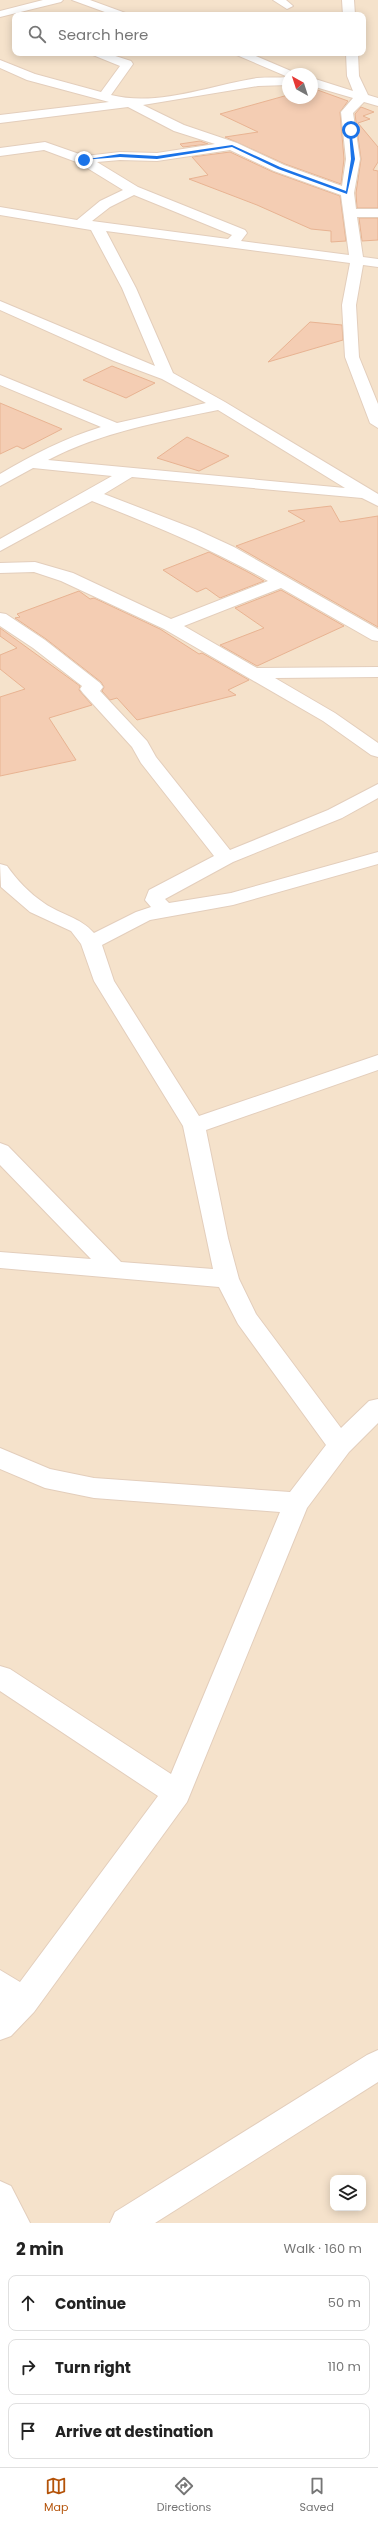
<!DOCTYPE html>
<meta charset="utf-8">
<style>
body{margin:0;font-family:Poppins,sans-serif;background:#f6f6f6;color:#222}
.controls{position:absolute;right:12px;bottom:12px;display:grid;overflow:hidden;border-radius:8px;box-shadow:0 2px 10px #0003}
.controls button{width:36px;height:36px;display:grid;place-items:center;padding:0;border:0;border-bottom:1px solid #e0e0e0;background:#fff;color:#222;font:20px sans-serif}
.compass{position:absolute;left:282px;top:68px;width:36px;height:36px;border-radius:50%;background:#fff;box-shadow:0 2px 10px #0003;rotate:321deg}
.stop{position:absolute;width:12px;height:12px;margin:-9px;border:3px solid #1a73e8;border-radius:50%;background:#fff}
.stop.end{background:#1a73e8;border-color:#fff;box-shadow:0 1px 4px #0008}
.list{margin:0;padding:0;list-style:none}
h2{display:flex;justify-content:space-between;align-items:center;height:52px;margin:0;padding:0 16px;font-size:17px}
h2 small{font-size:13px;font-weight:400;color:#767676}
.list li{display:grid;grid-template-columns:26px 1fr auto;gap:12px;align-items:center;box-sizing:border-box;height:56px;margin:0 8px 8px;padding:0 8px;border:1px solid #e0e0e0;border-radius:8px}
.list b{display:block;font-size:15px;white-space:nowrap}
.list em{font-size:13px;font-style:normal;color:#767676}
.icon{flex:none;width:22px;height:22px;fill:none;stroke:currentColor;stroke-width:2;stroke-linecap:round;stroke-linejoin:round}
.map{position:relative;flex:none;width:378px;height:2223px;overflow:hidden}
.search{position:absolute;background:#fff;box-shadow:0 2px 10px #0003;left:12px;right:12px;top:12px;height:44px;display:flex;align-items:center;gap:10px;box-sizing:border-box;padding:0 14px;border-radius:8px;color:#767676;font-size:15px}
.sheet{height:244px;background:#fff}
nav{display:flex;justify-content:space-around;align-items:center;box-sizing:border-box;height:56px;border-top:1px solid #e0e0e0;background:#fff;font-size:11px;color:#767676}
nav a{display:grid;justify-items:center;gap:2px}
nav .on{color:#b45309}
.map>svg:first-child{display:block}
.residential{fill:#f5e2cb;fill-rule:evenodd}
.building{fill:#f4cdb3;stroke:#e8b392}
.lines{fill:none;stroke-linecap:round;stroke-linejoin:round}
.minor-casing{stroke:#e3cebc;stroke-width:2}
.minor{fill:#fff;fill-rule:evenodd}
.route{fill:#1a73e8}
</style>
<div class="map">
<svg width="378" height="2223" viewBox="0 0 378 2223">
<rect width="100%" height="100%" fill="#fef1dd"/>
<!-- residential -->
<path class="residential" d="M 0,0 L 378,0 L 378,2223 L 0,2223 ZM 15,15 L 363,15 L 363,53 L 15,53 ZM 288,74 L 312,74 L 312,98 L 288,98 ZM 333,2178 L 363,2178 L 363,2208 L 333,2208 Z"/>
<!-- building -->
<path class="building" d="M 312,88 L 348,101 L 340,112 L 344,159 L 341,184 L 285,164 L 225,137 L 258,132 L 220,114 L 288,95 L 288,98 L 312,98 Z
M 361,107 L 374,112 L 363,116 L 370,119 L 358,123 L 378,147 L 378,162 L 373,170 L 378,171 L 378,208 L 357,208 L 356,193 L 361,159 L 355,114 Z
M 200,141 L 208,144 L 183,147 L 180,144 Z
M 230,152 L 273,172 L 340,196 L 346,241 L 331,242 L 331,231 L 311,229 L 257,205 L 189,179 L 208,175 L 192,157 Z
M 359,218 L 378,218 L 378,240 L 362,241 Z
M 310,322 L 342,325 L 343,340 L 268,362 Z
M 112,366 L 155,383 L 126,398 L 83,380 Z
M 0,403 L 62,429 L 23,449 L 17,446 L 0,454 Z
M 187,437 L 229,456 L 199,471 L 157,458 Z
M 331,506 L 340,522 L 378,516 L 378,627 L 236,546 L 305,521 L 288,511 Z
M 209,552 L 246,571 L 264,581 L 220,598 L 206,588 L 197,592 L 163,570 Z
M 281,590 L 344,626 L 257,666 L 220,645 L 264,628 L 235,608 Z
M 79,591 L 90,599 L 94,598 L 160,629 L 199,654 L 202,653 L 249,680 L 228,690 L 236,695 L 137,720 L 117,698 L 110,700 L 102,691 L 104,687 L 101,682 L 46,639 L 15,618 L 20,617 L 17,614 Z
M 0,628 L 80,686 L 79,690 L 92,705 L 49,718 L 76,760 L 0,776 L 0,697 L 25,689 L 0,669 L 0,655 L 17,648 L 0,636 Z"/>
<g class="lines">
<defs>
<path id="minor" d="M 43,0 L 63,0 L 61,2 L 0,17 L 0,11 Z
M 72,0 L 90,0 L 131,15 L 113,15 Z
M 273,0 L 286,0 L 293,6 L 287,9 Z
M 342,0 L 354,0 L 355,15 L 343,15 Z
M 88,53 L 106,53 L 131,61 L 133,64 L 111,95 C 158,107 211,85 257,78 C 267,77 278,78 288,77 L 288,85 L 258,86 L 143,105 L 184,125 L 237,143 L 284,165 L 342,186 L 346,159 L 341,112 L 353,98 L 312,86 L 312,78 L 353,91 L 347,76 L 346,53 L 358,53 L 359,76 L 368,95 L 378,98 L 378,106 L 364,102 L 353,113 L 360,159 L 354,193 L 356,209 L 378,209 L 378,217 L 357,217 L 363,257 L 378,259 L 378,267 L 363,265 L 356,305 L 359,357 L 378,404 L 378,428 L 370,423 L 345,357 L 342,305 L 350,263 L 106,231 L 136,288 L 173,373 L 225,402 L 378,494 L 378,506 L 362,498 L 132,477 L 104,494 L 195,529 L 234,547 L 378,629 L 378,641 L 372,640 L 281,588 L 184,626 L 257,668 L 378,667 L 378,677 L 275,678 L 335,713 L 378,743 L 378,757 L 371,755 L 323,721 L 164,629 L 61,581 L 34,572 L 0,573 L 0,563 L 35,562 L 73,573 L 171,619 L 268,581 C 212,549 153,525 92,501 L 0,551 L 0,539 L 112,476 L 33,468 L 0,486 L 0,474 C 32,455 65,438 101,427 L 0,385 L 0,375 L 117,423 L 206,403 L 162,379 L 114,361 L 0,310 L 0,301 L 155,366 L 122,288 L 91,230 L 0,215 L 0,207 L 77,220 L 100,201 L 123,190 L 79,163 L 44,150 L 0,156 L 0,148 L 45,142 L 85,156 L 120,152 L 157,153 L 215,144 L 174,131 L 128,107 L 0,123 L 0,115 L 109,102 L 27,80 L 0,68 L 0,60 L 35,74 L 101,92 L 120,66 ZM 230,150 L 274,171 L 341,195 L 349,255 L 241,241 L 247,233 L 245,230 L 138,187 L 97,162 L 120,160 L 157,161 ZM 134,195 L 232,235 L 228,239 L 92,221 L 110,207 ZM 218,410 L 345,488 L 48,460 C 102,432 159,422 218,410 Z
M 232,53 L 249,53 L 298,74 L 288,74 L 288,77 Z
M 0,613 L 6,614 L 45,640 L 100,683 L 103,687 L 100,691 L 147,741 L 156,757 L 230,850 L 328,810 L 378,784 L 378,798 L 342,818 L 233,862 L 165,899 L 169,903 L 231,893 L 378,852 L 378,864 L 233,905 L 150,920 L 102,945 L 114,981 L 199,1116 L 378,1055 L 378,1070 L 206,1130 L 228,1238 L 239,1279 L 256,1314 L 341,1428 L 369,1401 L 378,1399 L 378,1423 L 349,1452 L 307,1508 L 187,1802 L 34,2012 L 11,2036 L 0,2040 L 0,1970 L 20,1982 L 158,1796 L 0,1691 L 0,1666 L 10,1669 L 171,1774 L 280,1512 L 94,1498 L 45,1488 L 0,1469 L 0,1448 L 50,1469 L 94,1478 L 290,1492 L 326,1445 L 238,1324 L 219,1287 L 0,1268 L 0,1252 L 91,1259 L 0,1165 L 0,1143 L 8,1146 L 121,1262 L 213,1269 L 183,1126 L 94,981 L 81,944 L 71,931 L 30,912 L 1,887 L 0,864 L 7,866 C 17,880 29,893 44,903 C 61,915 80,917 94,933 L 136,912 L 151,907 L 145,900 L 149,890 L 214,856 L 141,763 L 132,747 L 83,693 L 80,689 L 82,686 L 33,648 L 0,626 Z
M 378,2050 L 378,2082 L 155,2223 L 110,2223 L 115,2212 L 367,2055 Z
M 0,2181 L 11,2186 L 30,2223 L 0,2223 Z"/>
</defs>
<!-- minor casing -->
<use href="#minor" class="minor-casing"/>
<!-- minor -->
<use href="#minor" class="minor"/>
</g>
<!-- route -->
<path class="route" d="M 351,129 L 355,159 L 347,194 L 278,169 L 232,147 L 157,159 L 120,157 L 82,160 L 120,154 L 157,156 L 232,145 L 280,167 L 346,191 L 351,159 L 349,130 Z"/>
</svg>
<div class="controls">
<button><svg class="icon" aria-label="layers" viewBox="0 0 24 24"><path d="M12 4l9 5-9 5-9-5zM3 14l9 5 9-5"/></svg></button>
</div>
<svg class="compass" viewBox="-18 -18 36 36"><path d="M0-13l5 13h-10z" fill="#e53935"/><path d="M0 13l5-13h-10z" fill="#767676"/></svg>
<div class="stop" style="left:351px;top:130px"></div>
<div class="stop end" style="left:84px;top:160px"></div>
<div class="search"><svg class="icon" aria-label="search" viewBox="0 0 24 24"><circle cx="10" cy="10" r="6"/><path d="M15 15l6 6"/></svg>Search here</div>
</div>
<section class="sheet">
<h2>2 min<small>Walk · 160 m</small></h2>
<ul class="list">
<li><svg class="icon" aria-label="ahead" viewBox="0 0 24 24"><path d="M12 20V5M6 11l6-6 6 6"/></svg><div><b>Continue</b></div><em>50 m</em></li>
<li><svg class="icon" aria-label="right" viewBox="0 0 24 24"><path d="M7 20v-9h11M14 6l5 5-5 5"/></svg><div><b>Turn right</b></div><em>110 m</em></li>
<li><svg class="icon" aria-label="arrive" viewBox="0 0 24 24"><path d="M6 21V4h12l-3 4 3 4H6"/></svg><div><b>Arrive at destination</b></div></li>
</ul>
</section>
<nav>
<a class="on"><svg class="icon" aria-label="map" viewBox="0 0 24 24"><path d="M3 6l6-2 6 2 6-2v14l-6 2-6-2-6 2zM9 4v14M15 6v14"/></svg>Map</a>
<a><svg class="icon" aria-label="directions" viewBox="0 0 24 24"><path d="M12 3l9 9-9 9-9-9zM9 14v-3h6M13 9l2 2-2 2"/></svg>Directions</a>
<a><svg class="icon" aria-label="saved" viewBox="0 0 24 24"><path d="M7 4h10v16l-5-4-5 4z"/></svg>Saved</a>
</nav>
